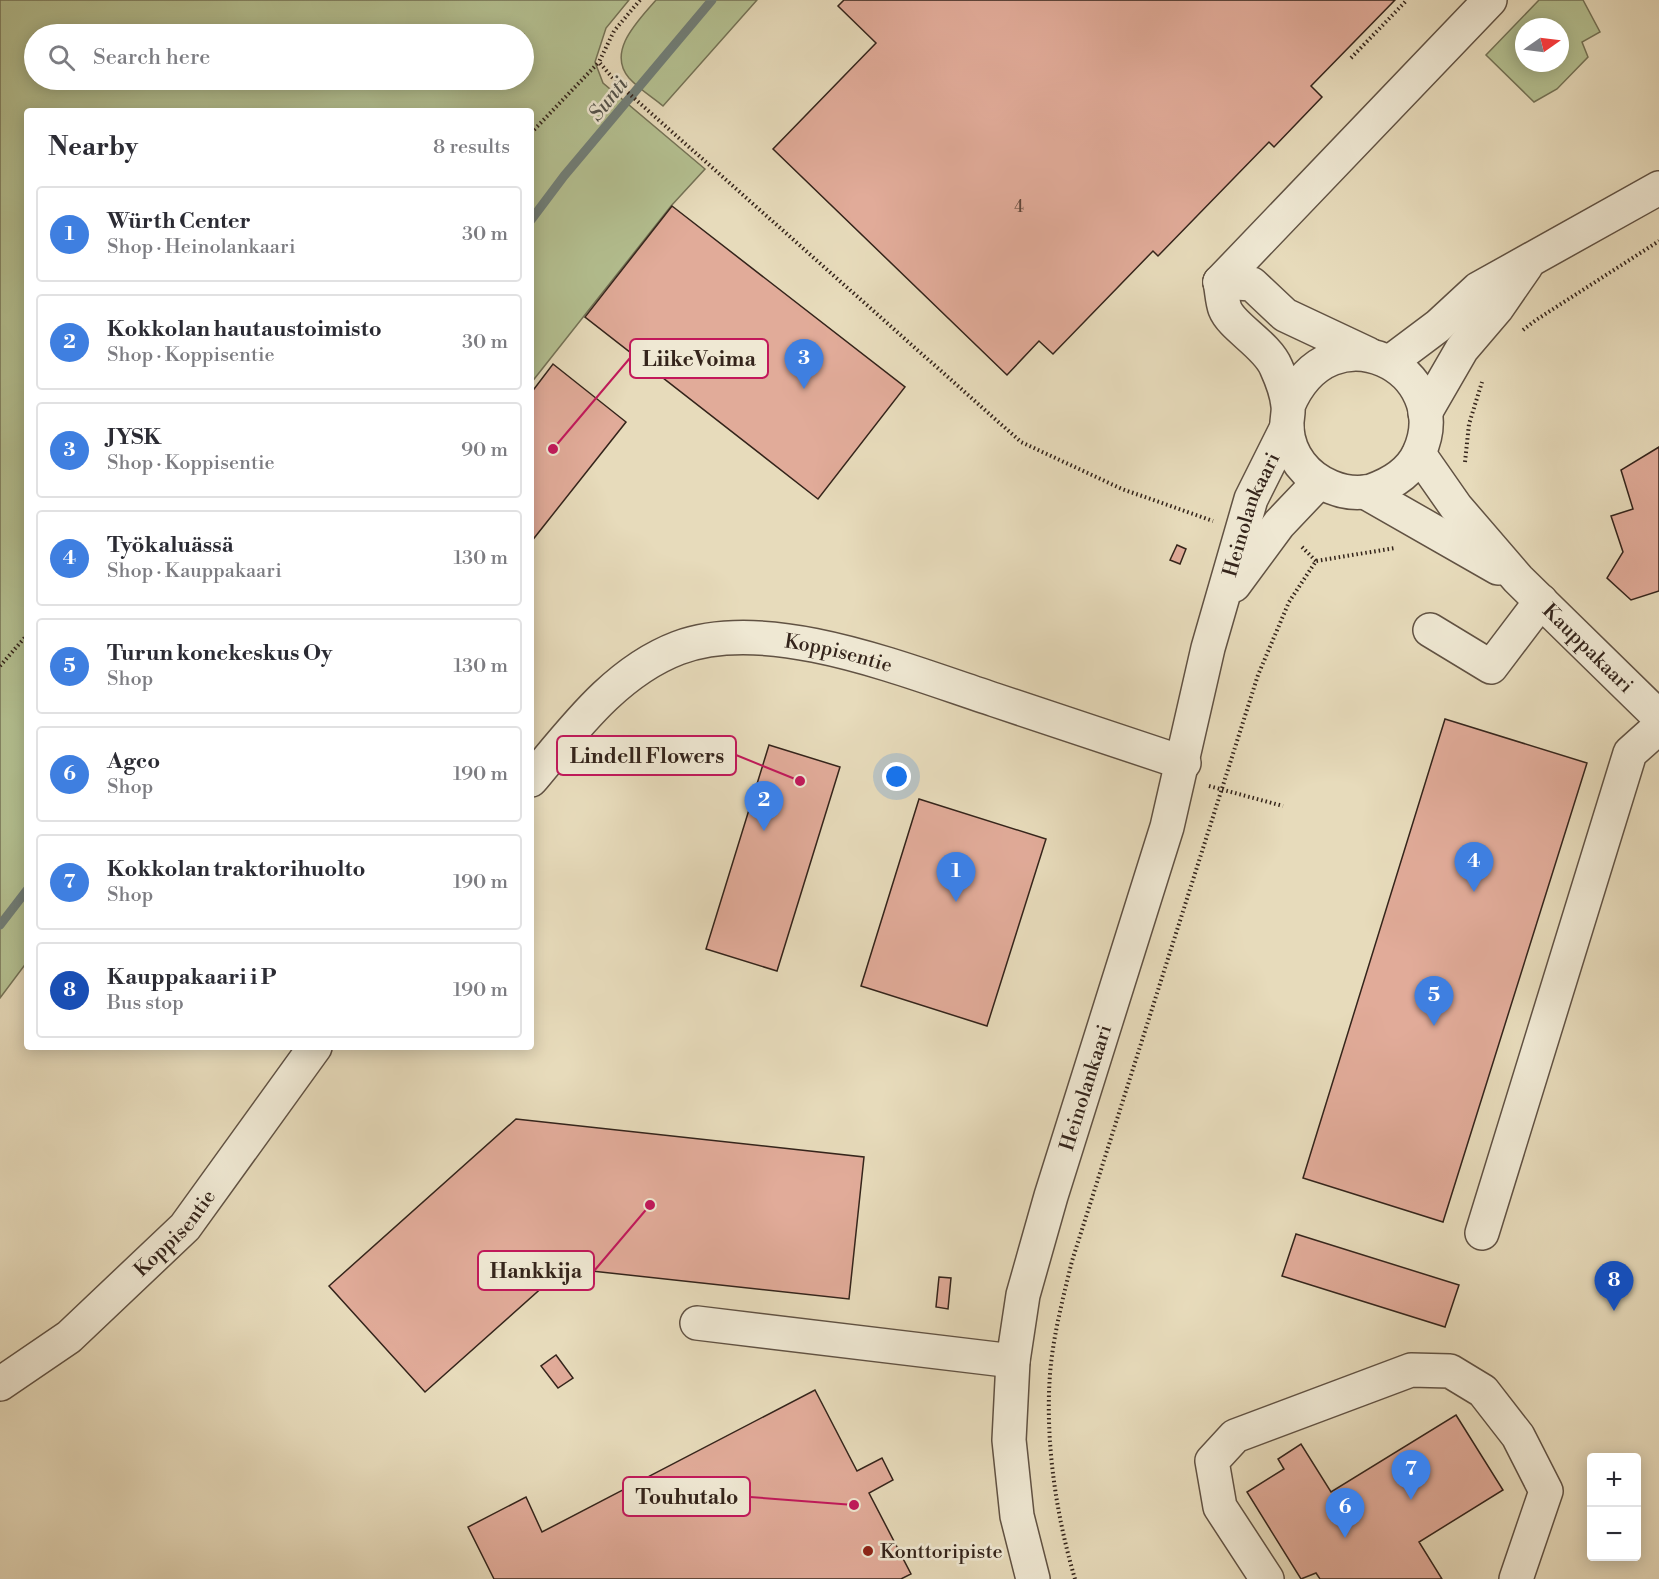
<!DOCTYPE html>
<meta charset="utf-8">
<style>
body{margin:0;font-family:"Libre Bodoni",serif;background:#f2f2f3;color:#2b2b33}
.controls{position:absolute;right:18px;bottom:18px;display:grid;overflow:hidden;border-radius:6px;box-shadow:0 3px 15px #0003}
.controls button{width:54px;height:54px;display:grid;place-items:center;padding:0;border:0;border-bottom:2px solid #e1e1e2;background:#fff;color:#2b2b33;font:30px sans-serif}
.compass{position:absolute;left:1515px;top:18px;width:54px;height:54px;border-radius:50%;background:#fff;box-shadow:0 3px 15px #0003;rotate:76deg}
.you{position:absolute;left:897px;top:777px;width:21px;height:21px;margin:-15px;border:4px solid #fff;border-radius:50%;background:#1a73e8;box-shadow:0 0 0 9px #1a73e833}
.badge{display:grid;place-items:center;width:39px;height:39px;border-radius:50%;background:#8f2418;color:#fff;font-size:20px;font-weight:700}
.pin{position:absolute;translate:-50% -50px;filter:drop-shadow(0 2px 3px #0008)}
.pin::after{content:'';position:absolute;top:32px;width:21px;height:18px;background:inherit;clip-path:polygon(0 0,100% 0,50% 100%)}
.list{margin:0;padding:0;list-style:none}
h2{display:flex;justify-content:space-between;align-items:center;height:78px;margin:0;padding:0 24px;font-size:26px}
h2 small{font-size:20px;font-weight:400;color:#7c7c81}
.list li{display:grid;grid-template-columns:39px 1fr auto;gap:18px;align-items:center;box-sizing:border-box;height:96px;margin:0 12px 12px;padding:0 12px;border:2px solid #e1e1e2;border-radius:6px}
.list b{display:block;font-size:22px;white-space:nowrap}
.list p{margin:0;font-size:20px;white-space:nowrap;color:#7c7c81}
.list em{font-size:20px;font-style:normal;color:#7c7c81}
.icon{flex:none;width:33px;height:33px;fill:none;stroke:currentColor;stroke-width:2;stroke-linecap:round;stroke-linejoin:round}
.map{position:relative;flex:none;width:1659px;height:1579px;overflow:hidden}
.search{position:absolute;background:#fff;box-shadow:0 3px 15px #0003;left:24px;top:24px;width:510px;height:66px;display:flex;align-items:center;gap:15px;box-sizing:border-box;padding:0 21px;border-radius:33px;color:#7c7c81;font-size:22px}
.panel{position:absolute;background:#fff;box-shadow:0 3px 15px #0003;left:24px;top:108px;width:510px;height:942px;border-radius:6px}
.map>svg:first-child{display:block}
.green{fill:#b4c091;stroke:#747256;stroke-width:1.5;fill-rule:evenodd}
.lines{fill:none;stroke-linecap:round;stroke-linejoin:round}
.stream{stroke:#707e78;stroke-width:9}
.building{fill:#e1ab99;stroke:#34241b;stroke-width:1.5}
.minor-casing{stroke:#615243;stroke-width:36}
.path{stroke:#34241b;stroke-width:4;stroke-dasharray:1.5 3;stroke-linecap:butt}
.minor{stroke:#efe8d3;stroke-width:33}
.poi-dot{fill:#8f2418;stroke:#efe8d3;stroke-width:2}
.labels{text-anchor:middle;stroke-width:5;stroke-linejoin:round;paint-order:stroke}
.number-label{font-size:16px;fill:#5f463a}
.street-label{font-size:20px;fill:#34241b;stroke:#efe8d3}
.poi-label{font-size:20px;fill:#34241b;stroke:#efe8d3;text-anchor:start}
.water-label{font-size:21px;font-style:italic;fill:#52514a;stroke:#efe8d3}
.leader{fill:none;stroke:#c2185b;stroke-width:2}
.callout-dot{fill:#c2185b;stroke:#efe8d3;stroke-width:2}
.callout{fill:#efe8d3;stroke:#c2185b;stroke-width:2}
.callout-label{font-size:21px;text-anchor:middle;font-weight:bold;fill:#34241b}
</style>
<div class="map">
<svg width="1659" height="1579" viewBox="0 0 1659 1579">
<rect width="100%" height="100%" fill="#e7dbbb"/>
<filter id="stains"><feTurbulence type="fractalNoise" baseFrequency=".00333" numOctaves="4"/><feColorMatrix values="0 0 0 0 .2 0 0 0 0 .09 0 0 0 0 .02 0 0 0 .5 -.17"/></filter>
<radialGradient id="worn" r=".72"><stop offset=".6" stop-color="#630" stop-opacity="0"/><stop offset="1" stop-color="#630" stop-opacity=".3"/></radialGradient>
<!-- green -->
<path class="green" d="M 0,0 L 629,0 L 606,28 L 595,62 L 603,83 L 705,169 L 671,206 L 531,383 L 531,111 L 27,111 L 27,962 L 0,998 ZM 34,34 L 524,34 L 524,80 L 34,80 Z
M 656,0 L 757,0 L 663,106 C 652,97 639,89 629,78 C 606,51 639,20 656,0 Z
M 1539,0 L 1583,0 L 1600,32 L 1582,42 L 1588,57 L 1557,89 L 1534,102 L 1486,55 ZM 1524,27 L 1560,27 L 1560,63 L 1524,63 Z"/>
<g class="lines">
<!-- stream -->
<path class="stream" d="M 531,220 L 564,176 L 712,0
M 0,925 L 27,890"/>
</g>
<!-- building -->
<path class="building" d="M 844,0 L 1395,0 L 1311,86 L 1322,97 L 1274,147 L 1269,142 L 1158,256 L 1153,251 L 1053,354 L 1039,341 L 1007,375 L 773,149 L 876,43 L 838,6 Z
M 672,206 L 905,387 L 818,499 L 585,317 Z
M 553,364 L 626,422 L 531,542 L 531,393 Z
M 1659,447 L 1659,591 L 1631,600 L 1607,578 L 1623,552 L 1611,516 L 1633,509 L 1621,470 Z
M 1177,545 L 1186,549 L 1180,564 L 1170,560 Z
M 1445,719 L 1587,763 L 1443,1222 L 1303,1178 Z
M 769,745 L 840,767 L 777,971 L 706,949 Z
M 919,799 L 1046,839 L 987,1026 L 861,986 Z
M 516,1119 L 864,1157 L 849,1299 L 564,1268 L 425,1392 L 329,1286 Z
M 1296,1234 L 1459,1285 L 1445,1327 L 1282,1276 Z
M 939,1277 L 951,1278 L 948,1309 L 936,1307 Z
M 556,1355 L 573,1378 L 558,1388 L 541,1366 Z
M 815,1390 L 857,1471 L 882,1458 L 893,1480 L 869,1493 L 911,1574 L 901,1579 L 494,1579 L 468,1527 L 526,1497 L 542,1532 Z
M 1456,1415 L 1503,1490 L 1419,1542 L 1442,1579 L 1320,1579 L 1316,1573 L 1301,1579 L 1247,1492 L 1284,1469 L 1278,1459 L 1301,1444 L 1331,1492 Z"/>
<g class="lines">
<defs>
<g id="minor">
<path d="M 1220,282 C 1222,291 1222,301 1225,309 C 1232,327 1267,345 1276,367 C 1281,378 1287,394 1288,406 C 1289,413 1286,421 1287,429 C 1289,455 1306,477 1331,487 C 1343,492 1358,494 1371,491 C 1391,484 1410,473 1419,453 C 1457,370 1331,304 1288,406"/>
<path d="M 1220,282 L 1490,0"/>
<path d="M 1220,282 L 1252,284 L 1285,315 L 1368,354"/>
<path d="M 1390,362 L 1438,326 L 1478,289 L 1659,188"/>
<path d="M 1425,413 L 1462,349 L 1497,308 L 1526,266"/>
<path id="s1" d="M 1419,454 L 1456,507 L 1518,579 L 1659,717"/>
<path d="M 1365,492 L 1498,568"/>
<path d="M 1234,585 L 1279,524 L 1319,482"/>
<path d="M 1430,630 L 1491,667 L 1541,601"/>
<path id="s2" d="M 531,780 C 573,730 615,672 678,648 C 769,614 906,671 995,700 C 1058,721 1121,742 1184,763"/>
<path d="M 1482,1233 L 1630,753 L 1659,727"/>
<path d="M 697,1323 L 1013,1361"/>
<path id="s3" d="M 0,1384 L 69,1337 L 185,1227 L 315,1047"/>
<path id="s4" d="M 1033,1579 L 1017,1516 L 1009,1440 L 1013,1361 L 1023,1295 L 1051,1196 L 1167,827 L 1208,648 L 1251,499 L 1287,427"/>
<path d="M 1267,1579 L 1220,1507 L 1212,1461 L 1235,1436 L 1411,1370 L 1450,1371 L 1483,1391 L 1518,1436 L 1546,1491 L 1516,1579"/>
</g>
</defs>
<!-- minor casing -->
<use href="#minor" class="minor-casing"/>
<!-- path -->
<path class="path" d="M 640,0 L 614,31 L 599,62 L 617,83 L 1021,442 L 1122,489 L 1213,521
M 1351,58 L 1407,0
M 531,133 L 599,62
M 1523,330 L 1536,320 L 1659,241
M 1465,462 L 1469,424 L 1482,382
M 1302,547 L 1316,561
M 0,666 L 27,635
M 1209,786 L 1283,806
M 1075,1579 C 1056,1515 1045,1441 1050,1374 C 1053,1336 1063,1298 1072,1261 L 1258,675 L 1289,602 L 1316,561 L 1395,548"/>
<!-- minor -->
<use href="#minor" class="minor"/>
</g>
<!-- markers -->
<circle class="poi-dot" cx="868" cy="1551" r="6"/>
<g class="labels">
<!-- number labels -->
<g class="number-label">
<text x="1019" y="212">4</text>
</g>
<!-- street labels -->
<g class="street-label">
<text dy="7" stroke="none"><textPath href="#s4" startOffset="1101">Heinolankaari</textPath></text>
<text dy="7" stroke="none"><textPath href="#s1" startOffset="258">Kauppakaari</textPath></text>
<text dy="7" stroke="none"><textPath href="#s2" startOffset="363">Koppisentie</textPath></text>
<text dy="7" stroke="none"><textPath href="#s4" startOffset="504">Heinolankaari</textPath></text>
<text dy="7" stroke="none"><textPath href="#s3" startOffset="232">Koppisentie</textPath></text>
</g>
<!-- poi labels -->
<g class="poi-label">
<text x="880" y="1558">Konttoripiste</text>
</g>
<!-- water labels -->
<g class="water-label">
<text transform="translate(608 99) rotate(-51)" y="7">Sunti</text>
</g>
</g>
<!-- callouts -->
<path class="leader" d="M553 449L630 358M800 781L736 755M650 1205L594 1271M854 1505L750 1497"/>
<g class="callout-dot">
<circle cx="553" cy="449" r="6"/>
<circle cx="800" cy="781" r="6"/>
<circle cx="650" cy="1205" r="6"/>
<circle cx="854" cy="1505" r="6"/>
</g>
<g class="callout">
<rect x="630" y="339" width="138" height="39" rx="6"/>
<rect x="557" y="736" width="179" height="39" rx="6"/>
<rect x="478" y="1251" width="116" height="39" rx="6"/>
<rect x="623" y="1477" width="127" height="39" rx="6"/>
</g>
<g class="callout-label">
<text x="699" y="366">LiikeVoima</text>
<text x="647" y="763">Lindell Flowers</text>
<text x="536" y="1278">Hankkija</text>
<text x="687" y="1504">Touhutalo</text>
</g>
<rect width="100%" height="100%" filter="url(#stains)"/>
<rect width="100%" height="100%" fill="url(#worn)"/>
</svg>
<div class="controls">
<button>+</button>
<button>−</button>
</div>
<svg class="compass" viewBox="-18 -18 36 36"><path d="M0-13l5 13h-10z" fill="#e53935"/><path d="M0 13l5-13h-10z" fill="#7c7c81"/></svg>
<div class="you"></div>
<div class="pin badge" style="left:956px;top:902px;background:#3f7fe0">1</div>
<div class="pin badge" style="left:764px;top:831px;background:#3f7fe0">2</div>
<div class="pin badge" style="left:804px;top:389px;background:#3f7fe0">3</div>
<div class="pin badge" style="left:1474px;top:892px;background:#3f7fe0">4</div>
<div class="pin badge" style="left:1434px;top:1026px;background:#3f7fe0">5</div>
<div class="pin badge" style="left:1345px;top:1538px;background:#3f7fe0">6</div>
<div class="pin badge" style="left:1411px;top:1500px;background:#3f7fe0">7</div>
<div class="pin badge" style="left:1614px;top:1311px;background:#1a4fb4">8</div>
<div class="search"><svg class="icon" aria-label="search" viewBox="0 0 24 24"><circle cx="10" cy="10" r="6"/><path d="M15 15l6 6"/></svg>Search here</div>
<section class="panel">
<h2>Nearby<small>8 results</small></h2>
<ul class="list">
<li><span class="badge" style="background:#3f7fe0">1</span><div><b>Würth Center</b><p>Shop · Heinolankaari</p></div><em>30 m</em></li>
<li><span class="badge" style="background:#3f7fe0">2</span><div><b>Kokkolan hautaustoimisto</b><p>Shop · Koppisentie</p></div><em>30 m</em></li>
<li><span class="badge" style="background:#3f7fe0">3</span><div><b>JYSK</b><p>Shop · Koppisentie</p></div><em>90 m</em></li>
<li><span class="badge" style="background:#3f7fe0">4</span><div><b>Työkaluässä</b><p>Shop · Kauppakaari</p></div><em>130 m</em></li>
<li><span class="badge" style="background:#3f7fe0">5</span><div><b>Turun konekeskus Oy</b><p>Shop</p></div><em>130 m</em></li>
<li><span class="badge" style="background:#3f7fe0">6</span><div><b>Agco</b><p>Shop</p></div><em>190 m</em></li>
<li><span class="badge" style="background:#3f7fe0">7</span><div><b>Kokkolan traktorihuolto</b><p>Shop</p></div><em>190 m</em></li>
<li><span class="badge" style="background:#1a4fb4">8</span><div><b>Kauppakaari i P</b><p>Bus stop</p></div><em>190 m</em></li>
</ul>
</section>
</div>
